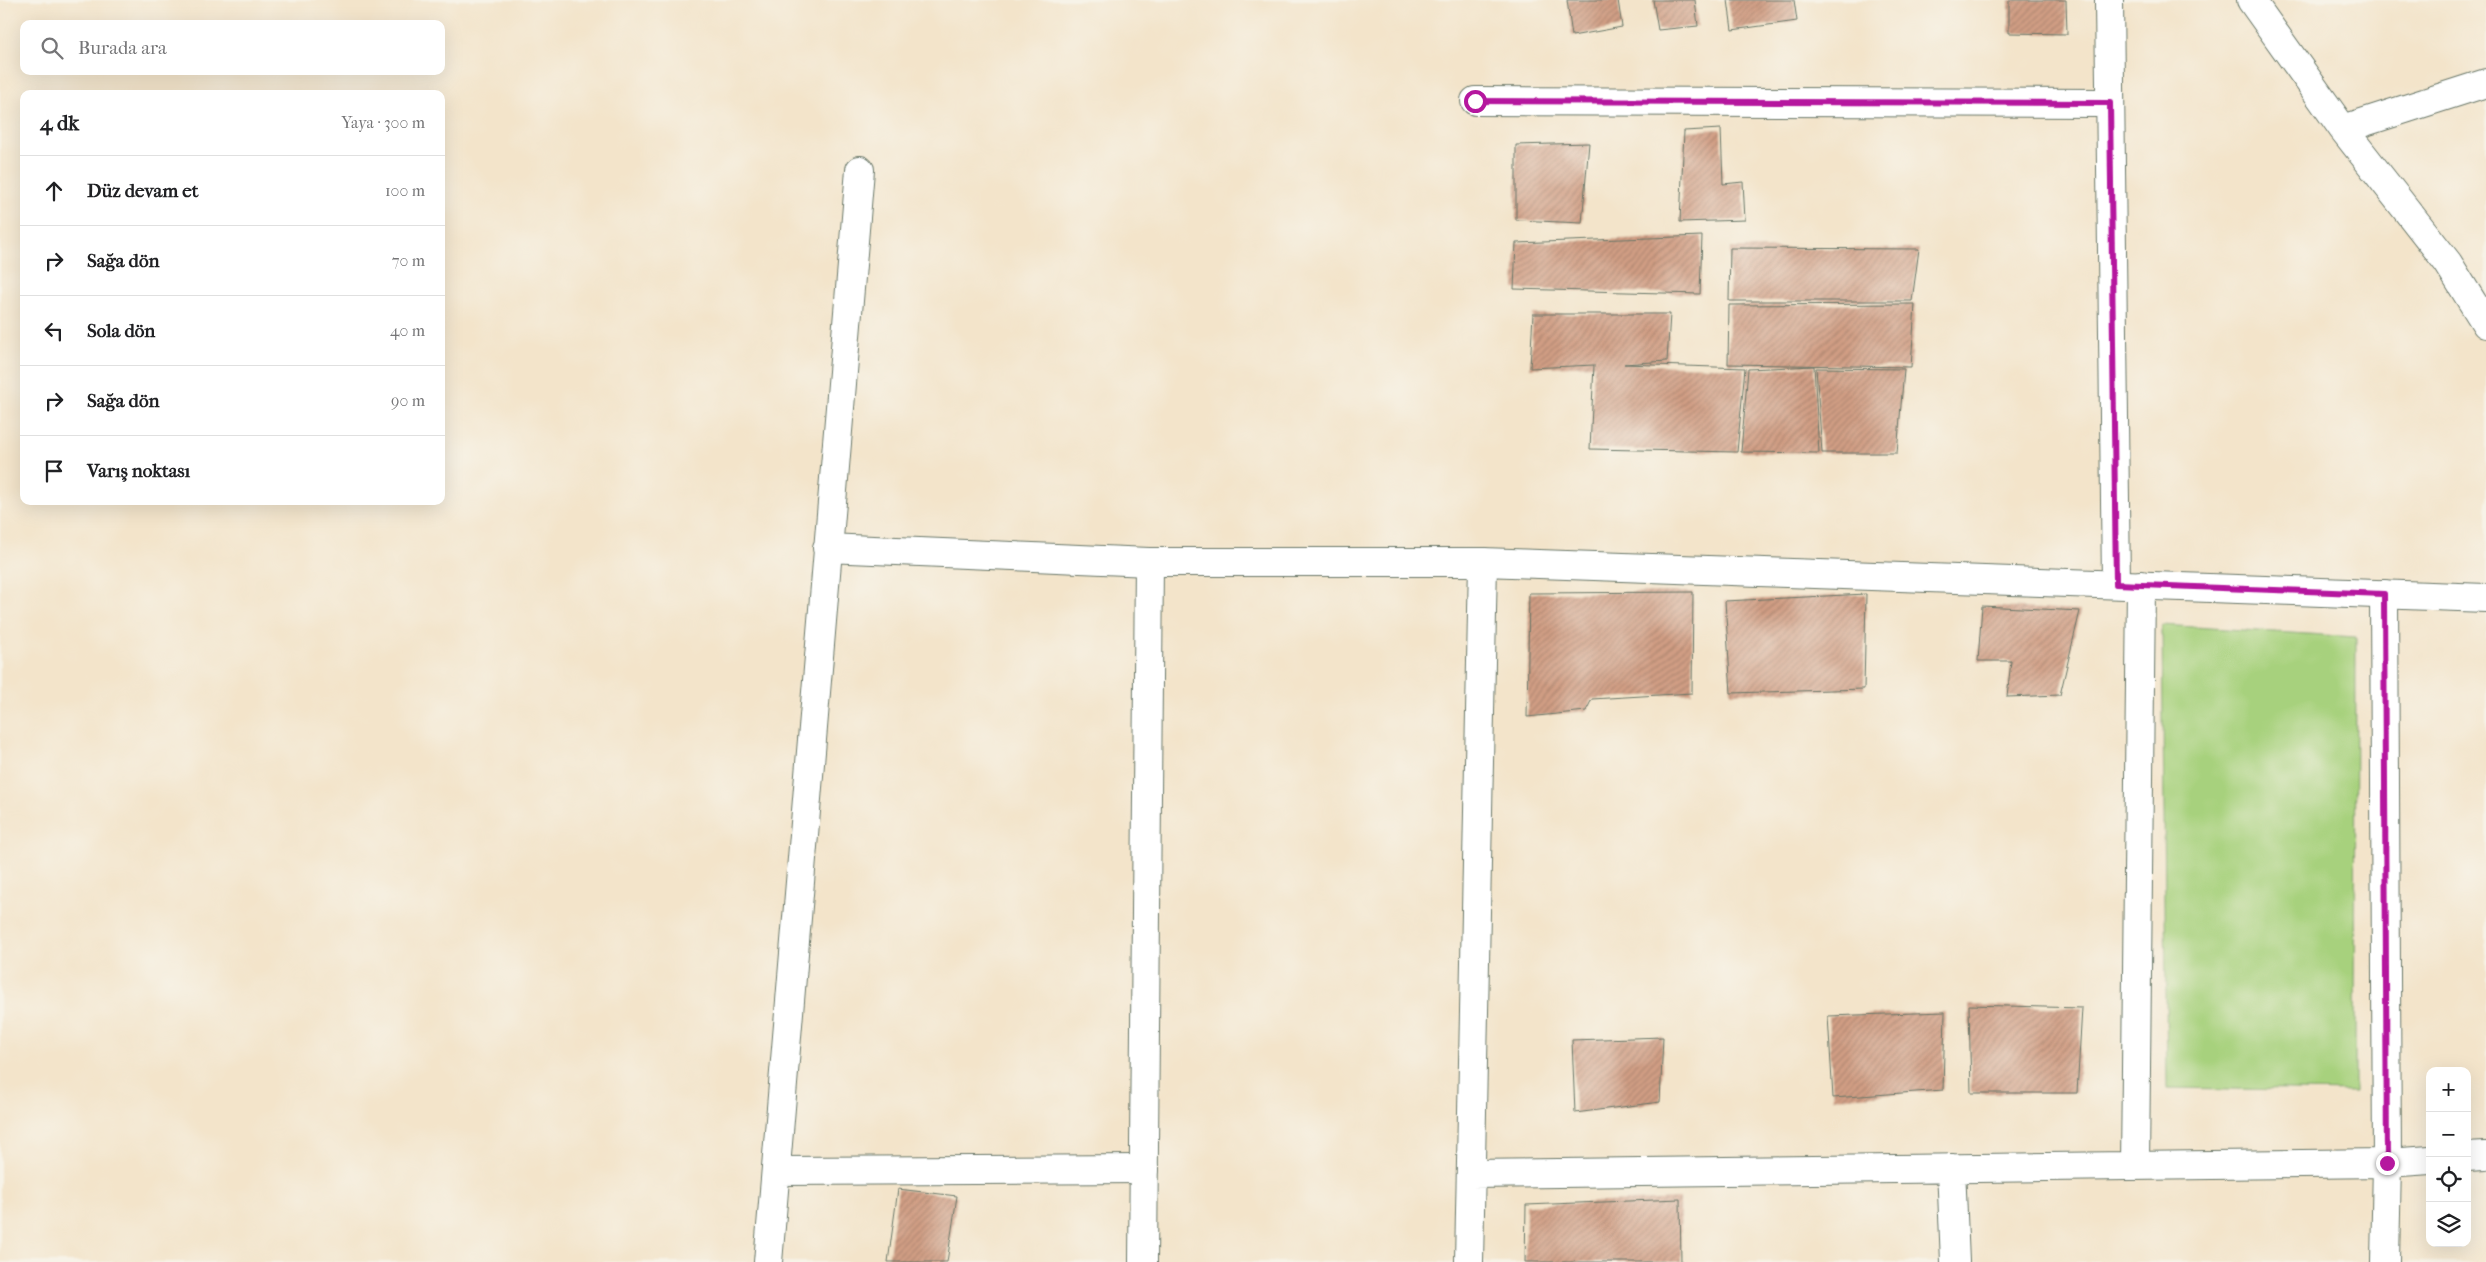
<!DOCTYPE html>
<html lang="tr">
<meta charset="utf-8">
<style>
body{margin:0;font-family:"IM FELL French Canon",serif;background:#f6f6f6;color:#202124}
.controls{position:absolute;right:15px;bottom:15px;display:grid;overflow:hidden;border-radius:10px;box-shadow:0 5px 20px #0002}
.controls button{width:45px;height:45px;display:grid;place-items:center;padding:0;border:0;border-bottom:1px solid #e0e0e0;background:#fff;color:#202124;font:25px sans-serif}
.stop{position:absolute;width:15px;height:15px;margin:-11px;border:4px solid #b5179e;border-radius:50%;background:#fff}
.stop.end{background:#b5179e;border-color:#fff;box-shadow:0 1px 5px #0008}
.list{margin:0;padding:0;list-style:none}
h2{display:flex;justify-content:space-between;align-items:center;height:65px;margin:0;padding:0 20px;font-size:21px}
h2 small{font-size:16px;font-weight:400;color:#757577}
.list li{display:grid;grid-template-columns:32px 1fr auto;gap:15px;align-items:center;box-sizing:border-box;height:70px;padding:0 20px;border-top:1px solid #e0e0e0}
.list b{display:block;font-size:19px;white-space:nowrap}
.list em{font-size:16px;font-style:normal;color:#757577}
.icon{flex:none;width:28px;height:28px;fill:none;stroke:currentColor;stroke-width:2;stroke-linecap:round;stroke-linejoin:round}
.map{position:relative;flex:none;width:2486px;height:1262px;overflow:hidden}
.search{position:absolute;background:#fff;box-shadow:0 5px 20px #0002;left:20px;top:20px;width:425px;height:55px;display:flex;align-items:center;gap:12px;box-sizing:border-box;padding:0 18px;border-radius:10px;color:#757577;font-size:19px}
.panel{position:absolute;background:#fff;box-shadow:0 5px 20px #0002;left:20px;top:90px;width:425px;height:415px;border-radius:10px}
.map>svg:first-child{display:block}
.park{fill:#a7d17d;stroke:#638758}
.building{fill:url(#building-hatch)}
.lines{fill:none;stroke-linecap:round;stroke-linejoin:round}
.minor-casing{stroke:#697768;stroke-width:30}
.tertiary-casing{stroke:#697768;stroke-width:30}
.minor{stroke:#fff;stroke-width:28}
.tertiary{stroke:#fff;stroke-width:28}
.route{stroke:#b5179e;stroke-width:6}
</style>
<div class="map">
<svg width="2486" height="1262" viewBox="0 0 2486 1262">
<defs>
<pattern id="building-hatch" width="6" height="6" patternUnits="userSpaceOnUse" patternTransform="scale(1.25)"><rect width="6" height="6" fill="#d19e84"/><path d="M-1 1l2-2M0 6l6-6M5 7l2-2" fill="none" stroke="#a9826d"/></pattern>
</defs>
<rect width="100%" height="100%" fill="#f7f3e8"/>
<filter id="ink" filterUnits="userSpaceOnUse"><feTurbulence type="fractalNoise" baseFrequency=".02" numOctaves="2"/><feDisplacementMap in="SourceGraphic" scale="10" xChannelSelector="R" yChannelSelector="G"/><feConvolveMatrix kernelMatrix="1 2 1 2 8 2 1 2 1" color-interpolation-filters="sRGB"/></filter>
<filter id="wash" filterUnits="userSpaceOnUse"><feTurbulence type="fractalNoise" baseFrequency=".0096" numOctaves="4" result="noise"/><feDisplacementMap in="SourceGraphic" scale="20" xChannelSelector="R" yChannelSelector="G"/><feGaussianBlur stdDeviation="1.12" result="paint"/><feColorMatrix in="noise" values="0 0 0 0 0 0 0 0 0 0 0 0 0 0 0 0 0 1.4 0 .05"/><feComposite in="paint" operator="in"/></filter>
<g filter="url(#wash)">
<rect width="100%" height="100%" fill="#f3e4ca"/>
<!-- park -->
<path class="park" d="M 2162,625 L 2356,637 L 2355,1091 L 2167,1088 Z"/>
<g id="blocks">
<!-- building -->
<path class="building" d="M 1567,0 L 1618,0 L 1622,27 L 1572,36 Z
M 1653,0 L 1695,0 L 1698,26 L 1658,30 Z
M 1728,0 L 1794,0 L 1797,21 L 1732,30 Z
M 2009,0 L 2066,0 L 2067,34 L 2009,33 Z
M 1721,129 L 1723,184 L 1743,182 L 1745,220 L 1680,222 L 1684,131 Z
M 1589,143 L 1582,223 L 1516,220 L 1516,145 Z
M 1702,236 L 1700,294 L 1514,289 L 1516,243 Z
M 1730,248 L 1919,249 L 1912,301 L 1729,301 Z
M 1915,304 L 1911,367 L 1728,364 L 1729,305 Z
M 1533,314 L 1670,314 L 1667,361 L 1624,364 L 1745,368 L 1737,452 L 1590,449 L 1594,365 L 1530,368 Z
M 1814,366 L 1819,453 L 1741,452 L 1748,369 Z
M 1816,368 L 1904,369 L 1897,453 L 1822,453 Z
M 1693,592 L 1692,693 L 1592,699 L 1586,711 L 1527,717 L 1529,593 Z
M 1866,594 L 1864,689 L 1731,693 L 1725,601 Z
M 1982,606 L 2080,611 L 2060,695 L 2007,697 L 2011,661 L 1978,661 Z
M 1969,1005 L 2082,1008 L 2077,1093 L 1971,1093 Z
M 1945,1012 L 1943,1090 L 1833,1098 L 1828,1016 Z
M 1663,1037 L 1660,1102 L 1575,1113 L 1572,1040 Z
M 898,1189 L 957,1196 L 947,1262 L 888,1262 Z
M 1680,1199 L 1681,1262 L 1525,1262 L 1526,1205 Z"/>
</g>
</g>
<g filter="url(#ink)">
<use href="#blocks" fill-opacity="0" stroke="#697768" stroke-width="1"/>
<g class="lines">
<defs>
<path id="minor" d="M 2109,0 L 2116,584
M 2251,0 L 2343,129 L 2448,263 L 2486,324
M 1475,101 L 2110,103
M 2343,129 L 2486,83
M 827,548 L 1149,562
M 2384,594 L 2387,1163 L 2385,1262
M 2467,1157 L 2486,1156
M 2135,1166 L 2141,585
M 1951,1168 L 1955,1262
M 776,1171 L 1144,1169
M 1471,1174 L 2387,1163 L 2430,1160
M 768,1262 L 860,170
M 1469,1262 L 1483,562"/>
<path id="tertiary" d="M 1143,1262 L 1149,562 L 1483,562 L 2486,598"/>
</defs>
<!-- minor casing -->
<use href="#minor" class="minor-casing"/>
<!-- tertiary casing -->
<use href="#tertiary" class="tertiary-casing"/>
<!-- minor -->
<use href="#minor" class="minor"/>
<!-- tertiary -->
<use href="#tertiary" class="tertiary"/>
</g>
</g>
<g class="lines" filter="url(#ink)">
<!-- route -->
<path class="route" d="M 1475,101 L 2110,103 L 2116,584 L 2384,594 L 2387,1163"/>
</g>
</svg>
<div class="controls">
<button>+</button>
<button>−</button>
<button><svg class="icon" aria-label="locate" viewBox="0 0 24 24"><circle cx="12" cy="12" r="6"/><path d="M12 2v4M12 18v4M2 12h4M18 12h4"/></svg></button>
<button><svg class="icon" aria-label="layers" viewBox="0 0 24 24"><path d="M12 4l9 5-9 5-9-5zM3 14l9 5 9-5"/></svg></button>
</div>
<div class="stop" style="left:1475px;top:101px"></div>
<div class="stop end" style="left:2387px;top:1163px"></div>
<div class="search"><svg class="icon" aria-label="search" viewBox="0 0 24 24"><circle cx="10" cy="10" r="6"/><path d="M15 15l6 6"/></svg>Burada ara</div>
<section class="panel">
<h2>4 dk<small>Yaya · 300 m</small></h2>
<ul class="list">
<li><svg class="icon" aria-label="ahead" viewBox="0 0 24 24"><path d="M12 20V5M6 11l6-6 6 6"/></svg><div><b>Düz devam et</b></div><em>100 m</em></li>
<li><svg class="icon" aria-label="right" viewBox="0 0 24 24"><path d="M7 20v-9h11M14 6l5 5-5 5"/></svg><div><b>Sağa dön</b></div><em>70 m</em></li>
<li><svg class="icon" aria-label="left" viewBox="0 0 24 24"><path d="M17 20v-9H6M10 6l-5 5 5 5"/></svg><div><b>Sola dön</b></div><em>40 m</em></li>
<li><svg class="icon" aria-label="right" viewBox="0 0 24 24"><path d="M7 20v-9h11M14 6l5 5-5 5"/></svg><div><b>Sağa dön</b></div><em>90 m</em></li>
<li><svg class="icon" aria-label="arrive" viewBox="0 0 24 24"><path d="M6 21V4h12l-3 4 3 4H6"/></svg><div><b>Varış noktası</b></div></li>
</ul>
</section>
</div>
